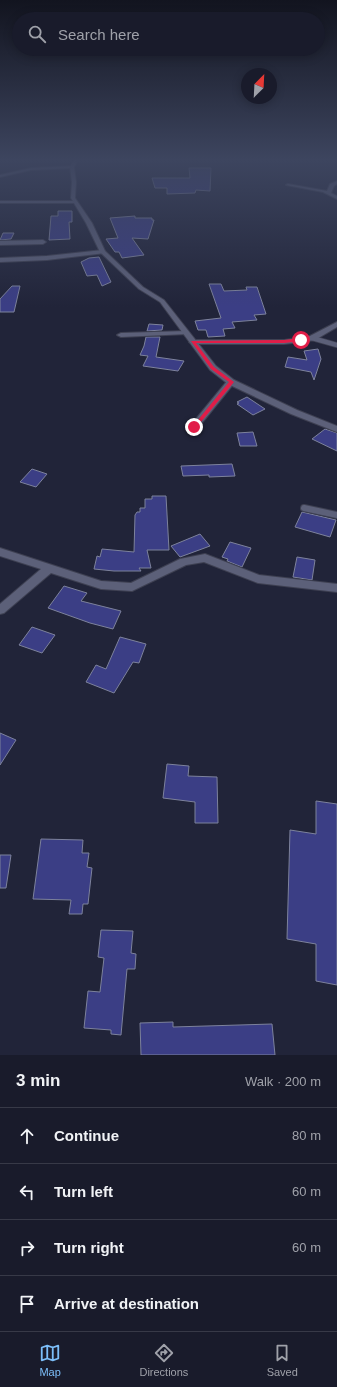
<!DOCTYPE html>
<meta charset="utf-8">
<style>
body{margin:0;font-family:Arial,sans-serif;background:#262837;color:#f1f3f6}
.compass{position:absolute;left:241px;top:68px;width:36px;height:36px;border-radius:50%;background:#191b2b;box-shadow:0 2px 10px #0003;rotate:24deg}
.stop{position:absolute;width:12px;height:12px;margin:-9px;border:3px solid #e11d48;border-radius:50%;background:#fff}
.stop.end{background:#e11d48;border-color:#fff;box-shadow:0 1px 4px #0008}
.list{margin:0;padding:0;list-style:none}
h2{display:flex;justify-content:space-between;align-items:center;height:52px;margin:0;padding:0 16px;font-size:17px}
h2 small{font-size:13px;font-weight:400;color:#9fa1a9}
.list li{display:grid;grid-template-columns:26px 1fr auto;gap:12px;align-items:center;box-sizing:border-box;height:56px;padding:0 16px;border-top:1px solid #373947}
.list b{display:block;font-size:15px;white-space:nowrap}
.list em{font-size:13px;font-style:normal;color:#9fa1a9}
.icon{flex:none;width:22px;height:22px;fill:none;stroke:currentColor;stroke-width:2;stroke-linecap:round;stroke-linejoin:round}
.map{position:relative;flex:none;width:337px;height:1055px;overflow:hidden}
.search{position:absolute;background:#191b2b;box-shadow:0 2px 10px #0003;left:12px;right:12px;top:12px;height:44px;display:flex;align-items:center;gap:10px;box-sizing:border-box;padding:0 14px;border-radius:22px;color:#9fa1a9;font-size:15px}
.sheet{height:276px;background:#191b2b}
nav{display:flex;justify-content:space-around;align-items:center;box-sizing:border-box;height:56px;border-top:1px solid #373947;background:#191b2b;font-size:11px;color:#9fa1a9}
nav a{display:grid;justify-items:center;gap:2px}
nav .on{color:#7cbef9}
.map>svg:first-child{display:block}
.building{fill:#3b3e85;stroke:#7d829c}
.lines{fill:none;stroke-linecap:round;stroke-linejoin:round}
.lane-far1-casing{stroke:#3e4052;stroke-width:6}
.lane-casing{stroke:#3e4052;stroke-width:8}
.street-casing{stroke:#3e4052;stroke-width:2}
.secondary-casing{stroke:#3e4052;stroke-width:2}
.lane-far1{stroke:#5c6079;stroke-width:4.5}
.lane{stroke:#5c6079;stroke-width:6}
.street{fill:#5c6079;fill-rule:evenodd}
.secondary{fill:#5c6079;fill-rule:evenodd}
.route{fill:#e11d48}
</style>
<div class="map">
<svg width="337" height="1055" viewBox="0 0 337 1055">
<rect width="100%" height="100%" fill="#212439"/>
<!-- building -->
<path class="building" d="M 189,168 L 211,168 L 210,191 L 196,190 L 195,193 L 167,194 L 167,188 L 155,188 L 152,178 L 190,178 Z
M 58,211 L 72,211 L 72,222 L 69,222 L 70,239 L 49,240 L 51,216 L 58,216 Z
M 135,216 L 135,218 L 152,218 L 152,220 L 154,220 L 148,239 L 132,238 L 144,255 L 122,258 L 119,252 L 115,252 L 106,239 L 118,238 L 110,218 Z
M 3,233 L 14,233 L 11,239 L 0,240 Z
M 99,257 L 111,282 L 102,286 L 97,275 L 87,276 L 81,262 L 89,258 Z
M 209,284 L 221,284 L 224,291 L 247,290 L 246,287 L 257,287 L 266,314 L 254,315 L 257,320 L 232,322 L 235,328 L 223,329 L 225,336 L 208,337 L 206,330 L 198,330 L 195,321 L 221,318 Z
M 12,286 L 20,286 L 14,312 L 0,312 L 0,299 Z
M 149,324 L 163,325 L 162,330 L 147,331 Z
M 146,337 L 160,337 L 156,357 L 184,361 L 178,371 L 143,366 L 148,356 L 140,355 L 144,346 Z
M 318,349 L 321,359 L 314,380 L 311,372 L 285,367 L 288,357 L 307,360 L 304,351 Z
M 247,397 L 265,409 L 253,415 L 237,404 L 239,403 L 237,402 Z
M 325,429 L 337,433 L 337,451 L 312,439 Z
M 253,432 L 257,446 L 240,446 L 237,433 Z
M 232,464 L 235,476 L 209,477 L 209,475 L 183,476 L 181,466 Z
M 32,469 L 47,474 L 36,487 L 20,482 Z
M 152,496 L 166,496 L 169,550 L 147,550 L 151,568 L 139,568 L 141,571 L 114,571 L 94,569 L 97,556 L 100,557 L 102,549 L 134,552 L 135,515 L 137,512 L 140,512 L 140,508 L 145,508 L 145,499 L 152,499 Z
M 302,512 L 336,520 L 330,537 L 295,527 Z
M 200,534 L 210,546 L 180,557 L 171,546 Z
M 230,542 L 251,548 L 242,567 L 227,561 L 228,559 L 222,557 Z
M 297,557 L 315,560 L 312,580 L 293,577 Z
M 64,586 L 87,593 L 81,601 L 121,611 L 113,629 L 90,623 L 48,608 Z
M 32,627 L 55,635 L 42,653 L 19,645 Z
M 120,637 L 146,644 L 139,663 L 133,662 L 114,693 L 86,682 L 96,665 L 106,669 Z
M 0,733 L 16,740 L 0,765 Z
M 167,764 L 189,766 L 188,776 L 217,777 L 218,823 L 195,823 L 195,802 L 163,798 Z
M 316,801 L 337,804 L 337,985 L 316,981 L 316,944 L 287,939 L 290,830 L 316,834 Z
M 41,839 L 83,840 L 82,853 L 89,853 L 87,867 L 92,868 L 88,904 L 83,904 L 82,914 L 69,914 L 71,900 L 33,899 Z
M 0,855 L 11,855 L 6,888 L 0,888 Z
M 101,930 L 133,931 L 131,953 L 136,954 L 135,969 L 127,969 L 121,1035 L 111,1034 L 111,1030 L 84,1028 L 88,991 L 100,992 L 104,958 L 98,957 Z
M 173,1022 L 173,1027 L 272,1024 L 275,1055 L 141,1055 L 140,1023 Z"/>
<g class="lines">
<defs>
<path id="lane-far1" d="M 312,338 L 337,345"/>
<path id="lane" d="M 304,508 L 337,515"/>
<path id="street" d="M 72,166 L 74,168 L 31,170 L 0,177 L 0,175 L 31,168 Z
M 337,181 L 337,184 L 334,186 L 331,193 L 337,196 L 337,199 L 323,192 L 286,185 L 288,184 L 327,191 L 330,184 Z
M 0,201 L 75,201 L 77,202 L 75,203 L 0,203 Z
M 0,241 L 43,240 L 46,242 L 43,244 L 0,245 Z
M 103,250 L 105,251 L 105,253 L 47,260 L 0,262 L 0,258 L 47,256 Z
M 337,322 L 337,327 L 315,340 L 301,342 L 284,344 L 193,344 L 189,342 L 193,340 L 284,340 L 301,338 L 310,336 Z
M 186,331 L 188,332 L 188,334 L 121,337 L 117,335 L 121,333 Z
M 228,380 L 234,380 L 235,382 L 197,429 L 191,429 L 190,427 L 191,425 Z
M 0,548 L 101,581 L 131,583 L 180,559 L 205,554 L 259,575 L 337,584 L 337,592 L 258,583 L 204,562 L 186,565 L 132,591 L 101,589 L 51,573 L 4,613 L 0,614 L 0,604 L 41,569 L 0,556 Z"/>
<path id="secondary" d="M 75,159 L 79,159 L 74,167 L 76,182 L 75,198 L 92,223 L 105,251 L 143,287 L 164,300 L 216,366 L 234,380 L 297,410 L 337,426 L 337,432 L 291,414 L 228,384 L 210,370 L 160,302 L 139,289 L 100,252 L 86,223 L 71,198 L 72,182 L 70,167 Z"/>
</defs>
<!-- lane-far1 casing -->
<use href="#lane-far1" class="lane-far1-casing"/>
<!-- lane casing -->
<use href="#lane" class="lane-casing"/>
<!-- street casing -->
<use href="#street" class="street-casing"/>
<!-- secondary casing -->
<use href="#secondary" class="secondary-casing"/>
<!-- lane-far1 -->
<use href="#lane-far1" class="lane-far1"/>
<!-- lane -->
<use href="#lane" class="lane"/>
<!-- street -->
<use href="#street" class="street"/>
<!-- secondary -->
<use href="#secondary" class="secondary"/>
</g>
<!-- sky -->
<linearGradient id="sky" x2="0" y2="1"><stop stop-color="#12141f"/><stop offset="0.52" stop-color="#3d455f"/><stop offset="1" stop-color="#3d455f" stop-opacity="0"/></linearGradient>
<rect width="337" height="307" fill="url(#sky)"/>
<!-- route -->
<path class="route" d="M 301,338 L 303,341 L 284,343 L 196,343 L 214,367 L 234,382 L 196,428 L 193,428 L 193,426 L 229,382 L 211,369 L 191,341 L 284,340 Z"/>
</svg>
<svg class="compass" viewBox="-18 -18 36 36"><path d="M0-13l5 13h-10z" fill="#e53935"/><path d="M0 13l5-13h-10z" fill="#9fa1a9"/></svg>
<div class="stop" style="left:301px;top:340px"></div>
<div class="stop end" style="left:194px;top:427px"></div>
<div class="search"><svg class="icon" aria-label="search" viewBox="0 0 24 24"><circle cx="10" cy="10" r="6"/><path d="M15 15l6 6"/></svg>Search here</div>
</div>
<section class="sheet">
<h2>3 min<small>Walk · 200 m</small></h2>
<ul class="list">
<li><svg class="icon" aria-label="ahead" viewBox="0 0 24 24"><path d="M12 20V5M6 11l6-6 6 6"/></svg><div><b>Continue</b></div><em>80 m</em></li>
<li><svg class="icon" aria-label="left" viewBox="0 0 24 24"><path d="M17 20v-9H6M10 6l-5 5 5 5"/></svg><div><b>Turn left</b></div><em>60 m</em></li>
<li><svg class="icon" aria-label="right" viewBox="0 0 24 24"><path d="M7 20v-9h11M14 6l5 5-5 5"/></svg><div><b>Turn right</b></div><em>60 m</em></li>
<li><svg class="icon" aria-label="arrive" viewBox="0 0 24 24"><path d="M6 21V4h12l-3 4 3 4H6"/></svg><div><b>Arrive at destination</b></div></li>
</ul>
</section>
<nav>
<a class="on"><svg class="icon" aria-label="map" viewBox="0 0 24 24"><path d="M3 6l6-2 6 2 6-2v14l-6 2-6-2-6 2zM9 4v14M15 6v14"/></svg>Map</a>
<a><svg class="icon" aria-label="directions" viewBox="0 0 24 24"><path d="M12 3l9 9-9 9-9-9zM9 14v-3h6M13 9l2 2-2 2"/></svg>Directions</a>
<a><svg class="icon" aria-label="saved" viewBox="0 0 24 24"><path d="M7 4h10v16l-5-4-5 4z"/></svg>Saved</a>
</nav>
